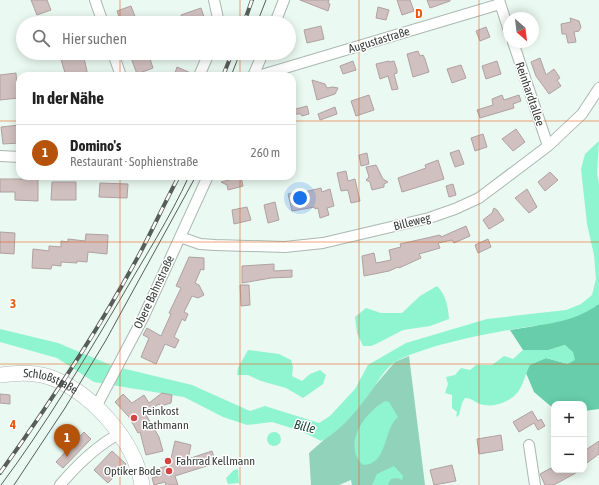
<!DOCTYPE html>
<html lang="de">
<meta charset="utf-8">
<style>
body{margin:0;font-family:"Asap Condensed",sans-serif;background:#f6f6f6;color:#222}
.controls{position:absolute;right:12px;bottom:12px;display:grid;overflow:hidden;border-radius:8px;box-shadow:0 2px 10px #0003}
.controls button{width:36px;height:36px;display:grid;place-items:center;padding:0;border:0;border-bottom:1px solid #e0e0e0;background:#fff;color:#222;font:20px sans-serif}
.compass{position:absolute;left:503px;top:12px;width:36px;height:36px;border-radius:50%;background:#fff;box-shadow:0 2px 10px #0003;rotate:152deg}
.you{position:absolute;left:300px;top:198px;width:14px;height:14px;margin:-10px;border:3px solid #fff;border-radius:50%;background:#1a73e8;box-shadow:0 0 0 6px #1a73e833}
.badge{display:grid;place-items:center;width:26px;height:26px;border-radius:50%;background:#b45309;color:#fff;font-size:13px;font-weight:700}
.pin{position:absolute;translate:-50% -33px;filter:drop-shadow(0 1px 2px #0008)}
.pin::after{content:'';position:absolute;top:21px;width:14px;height:12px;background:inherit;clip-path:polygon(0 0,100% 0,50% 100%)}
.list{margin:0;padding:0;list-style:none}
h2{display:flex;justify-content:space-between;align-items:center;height:52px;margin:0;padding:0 16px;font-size:17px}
h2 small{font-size:13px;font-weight:400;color:#767676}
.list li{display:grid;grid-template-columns:26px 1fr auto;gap:12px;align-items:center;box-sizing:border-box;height:56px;padding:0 16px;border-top:1px solid #e0e0e0}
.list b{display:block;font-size:15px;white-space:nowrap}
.list p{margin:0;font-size:13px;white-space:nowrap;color:#767676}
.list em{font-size:13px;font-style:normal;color:#767676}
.icon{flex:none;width:22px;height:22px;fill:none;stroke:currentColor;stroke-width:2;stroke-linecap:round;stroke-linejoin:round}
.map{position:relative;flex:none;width:599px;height:485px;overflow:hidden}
.search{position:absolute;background:#fff;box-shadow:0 2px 10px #0003;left:16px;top:16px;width:280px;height:44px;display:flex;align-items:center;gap:10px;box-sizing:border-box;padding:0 14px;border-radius:22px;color:#767676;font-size:15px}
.panel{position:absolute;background:#fff;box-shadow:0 2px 10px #0003;left:16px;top:72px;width:280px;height:108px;border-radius:12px}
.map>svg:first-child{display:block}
.green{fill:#90d3ba}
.forest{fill:#67cdaa}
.water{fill:#8ff4d0}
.building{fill:#d0c0bf;stroke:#b0a19f}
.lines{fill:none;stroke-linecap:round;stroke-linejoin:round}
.street-casing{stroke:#aab8b2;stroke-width:12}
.secondary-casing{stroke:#aab8b2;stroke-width:16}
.street{stroke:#fff;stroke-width:10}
.secondary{stroke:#fff;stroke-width:15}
.tram{stroke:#575e5a;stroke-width:1}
.rail-casing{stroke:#575e5a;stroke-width:4}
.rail{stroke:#fff;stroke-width:2.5;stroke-dasharray:8;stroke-linecap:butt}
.grid{fill:none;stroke:#e8590c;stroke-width:1;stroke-opacity:0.55}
.poi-dot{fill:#d34445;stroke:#fff;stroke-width:1.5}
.labels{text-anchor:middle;stroke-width:3;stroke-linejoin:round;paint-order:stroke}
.street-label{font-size:12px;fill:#383e3b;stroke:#fff}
.poi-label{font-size:12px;fill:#383e3b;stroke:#fff;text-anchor:start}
.water-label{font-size:13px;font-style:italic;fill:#1c483a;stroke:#fff}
.grid-label{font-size:13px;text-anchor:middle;font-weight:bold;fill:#e8590c;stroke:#fff;stroke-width:3;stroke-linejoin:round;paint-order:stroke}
</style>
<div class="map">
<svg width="599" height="485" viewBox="0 0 599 485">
<rect width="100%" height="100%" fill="#eaf9f2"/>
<!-- green -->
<path class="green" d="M 409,356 L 425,485 L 352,485 L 351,480 L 339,485 L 311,485 L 309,453 L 342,424 L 395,362 Z"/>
<!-- forest -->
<path class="forest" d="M 599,303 L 599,409 L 584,411 L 584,404 L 554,404 L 554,409 L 534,392 L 526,373 L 529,365 L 546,358 L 568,364 L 565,345 L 549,350 L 523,350 L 510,330 L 535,326 Z"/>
<!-- water -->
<path class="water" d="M 599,141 L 597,174 L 599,183 L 599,304 C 572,324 541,324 509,330 C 480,335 420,347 395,362 C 384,369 378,382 370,393 C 358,409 340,432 321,441 L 301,431 L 272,422 L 247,425 L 223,417 L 184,397 L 94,382 L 57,358 L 0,342 L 0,329 L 58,343 L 113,366 L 192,385 L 250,411 L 265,406 L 319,423 L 330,416 L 355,389 L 368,365 L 406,343 L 487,319 L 566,310 L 581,304 L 592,295 L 596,279 L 594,255 L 587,224 L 581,169 L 585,154 Z
M 437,286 C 446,295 448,306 449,319 L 430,326 L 403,330 L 378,343 L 371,346 L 363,346 L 357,333 L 355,317 L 366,308 L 381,313 L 402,313 L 420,296 Z
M 565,345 L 573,352 L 575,360 L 568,364 L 546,358 L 530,365 C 521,383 524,394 502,403 C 496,405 491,406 484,405 C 476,404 473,398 465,398 L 462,403 L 459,415 L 456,417 L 457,412 L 452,408 L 452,395 L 445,393 L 448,384 L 446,377 L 455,375 L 461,368 L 470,370 L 476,365 L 492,365 L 504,356 L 513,359 L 523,350 L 549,350 Z
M 248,350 L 279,354 L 291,360 L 293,367 L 292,376 L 302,381 L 310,374 L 320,370 L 326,375 L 323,384 L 303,398 L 286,388 L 261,381 L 248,375 L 237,375 L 238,368 Z
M 385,401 L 389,402 L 398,417 C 383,429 388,465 363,465 C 342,445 364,413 385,401 Z
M267 439a7 7 0 1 1 14 0a7 7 0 1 1-14 0Z
M 394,466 L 403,476 L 402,480 L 397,478 L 391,479 L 388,484 L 389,485 L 372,485 L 377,474 Z
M 238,469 L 239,483 L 228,484 L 226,478 L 234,470 Z"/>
<!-- building -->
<path class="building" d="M 31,0 L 47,0 L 51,10 L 37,15 Z
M 300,0 L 329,0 L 328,3 L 330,4 L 328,11 Z
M 397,0 L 410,0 L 414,11 L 402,15 Z
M 427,0 L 450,0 L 450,1 L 430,8 Z
M 131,6 L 136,19 L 121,23 L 117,11 Z
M 378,7 L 389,10 L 386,20 L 376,18 Z
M 201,8 L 206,23 L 184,23 L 181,15 Z
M 570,18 L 579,21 L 581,27 L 579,31 L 574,32 L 576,42 L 568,43 L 566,34 L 562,34 L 561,24 L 571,22 Z
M 321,26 L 324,39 L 307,43 L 304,30 Z
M 486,27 L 490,37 L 480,41 L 476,31 Z
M 418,51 L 420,56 L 423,55 L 425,59 L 429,72 L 413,77 L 407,54 Z
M 59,53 L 83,53 L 88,76 L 66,76 Z
M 144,53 L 148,53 L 153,68 L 137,74 L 131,58 Z
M 540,58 L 546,75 L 554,69 L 560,78 L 557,80 L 561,86 L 549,94 L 536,76 L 531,62 Z
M 353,61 L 356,70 L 343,74 L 340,66 Z
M 389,61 L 389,62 L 394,61 L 397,70 L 397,73 L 394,74 L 398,89 L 392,90 L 388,76 L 380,79 L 376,64 Z
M 497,61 L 501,74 L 486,79 L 482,66 Z
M 461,65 L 466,78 L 452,83 L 447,69 Z
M 177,67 L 193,74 L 193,76 L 174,76 Z
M 16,73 L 18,98 L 0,100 L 0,75 Z
M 312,80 L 325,84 L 327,88 L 333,87 L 338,88 L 335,94 L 317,100 Z
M 369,95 L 374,110 L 356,116 L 351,101 Z
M 502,95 L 504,100 L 519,95 L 521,101 L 513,104 L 514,108 L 480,118 L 477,110 L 493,105 L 492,99 Z
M 307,106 L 309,114 L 302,116 L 301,114 L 292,114 L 292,110 Z
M 335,107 L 337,114 L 320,120 L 318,114 Z
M 20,125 L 20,143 L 3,144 L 1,127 Z
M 516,129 L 525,142 L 513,151 L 502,139 Z
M 483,134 L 487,147 L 475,151 L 471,138 Z
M 459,150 L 464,164 L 455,167 L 450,153 Z
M 367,153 L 369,164 L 361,166 L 359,155 Z
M 438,160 L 444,179 L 402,192 L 398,178 L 426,168 L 425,165 Z
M 376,165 L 383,179 L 388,182 L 384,184 L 384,187 L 372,190 L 370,182 L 366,180 L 369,177 L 366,167 Z
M 346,171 L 348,181 L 355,179 L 360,201 L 351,203 L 348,190 L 341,191 L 337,173 Z
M 550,172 L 558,180 L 545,191 L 538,182 Z
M 241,177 L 243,186 L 228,190 L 227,185 L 221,182 Z
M 0,179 L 38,179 L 38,201 L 15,200 L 15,192 L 0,192 Z
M 52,182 L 76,182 L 76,200 L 51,200 Z
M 100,183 L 128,184 L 127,198 L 99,197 Z
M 453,184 L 456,195 L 449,197 L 446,186 Z
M 321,188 L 322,192 L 330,189 L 334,206 L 327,208 L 329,215 L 320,218 L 318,208 L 315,209 L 315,207 L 292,211 L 288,194 L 300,191 L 300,193 Z
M 527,189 L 537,207 L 529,213 L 515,198 Z
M 275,202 L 279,220 L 268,223 L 264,205 Z
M 247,207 L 251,220 L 234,224 L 232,210 Z
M 494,208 L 497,210 L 504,220 L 489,229 L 483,220 L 492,213 Z
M 466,226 L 470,236 L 454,243 L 452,240 L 438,243 L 440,248 L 419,254 L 421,258 L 399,268 L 398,267 L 389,271 L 364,276 L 362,256 L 374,253 L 376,263 L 391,260 L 389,250 L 401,247 L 400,244 L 440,235 L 441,237 Z
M 0,232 L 15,233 L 14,254 L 0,253 Z
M 86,234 L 108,235 L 107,254 L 88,252 L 87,262 L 77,261 L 77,263 L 61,262 L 61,266 L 52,265 L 51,269 L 32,268 L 33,249 L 49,251 L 49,246 L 61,247 L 61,241 L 68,242 L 68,239 L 85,241 Z
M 488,239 L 491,247 L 478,253 L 475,245 Z
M 189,257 L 204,258 L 204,270 L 201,269 L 195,283 L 199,285 L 204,295 L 198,298 L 192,296 L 184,312 L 188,314 L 185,321 L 182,319 L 174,337 L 179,340 L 175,348 L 165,344 L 156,364 L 141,357 L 149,338 L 143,335 L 147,328 L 161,336 L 171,314 L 169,313 L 181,288 L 176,286 Z
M 274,264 L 274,271 L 292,270 L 292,277 L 271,278 L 242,283 L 242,266 Z
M 240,285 L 249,285 L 250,305 L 241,306 Z
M 162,393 L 172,395 L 171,403 L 161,406 L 159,404 L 145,413 L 159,437 L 163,451 L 146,455 L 140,432 L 138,433 L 129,417 L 115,402 L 123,394 L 132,403 L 144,395 L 149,403 Z
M 0,394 L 10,395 L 10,404 L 0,403 Z
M 532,411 L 538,421 L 541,419 L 545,426 L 538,430 L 534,423 L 519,432 L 513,422 Z
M 84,432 L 91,439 L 63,468 L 56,462 Z
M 501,435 L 503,450 L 479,454 L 477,439 Z
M 175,441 L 191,445 L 188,459 L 212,451 L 216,463 L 175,476 L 178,485 L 166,485 L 165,482 L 154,485 L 152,478 L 162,475 L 160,468 L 167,466 L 168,472 Z
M 599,441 L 599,454 L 584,465 L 584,451 Z
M 112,451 L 126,464 L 108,483 L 94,470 Z
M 452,465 L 456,481 L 434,485 L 430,470 Z
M 551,468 L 552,470 L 581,470 L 554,485 L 545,485 L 540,474 Z"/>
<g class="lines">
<defs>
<path id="street" d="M 95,0 L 103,23
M 214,0 L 219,23
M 499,0 L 509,31
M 275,23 L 284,0
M 513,42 L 548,146
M 113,53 L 121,76
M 199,76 L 209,53
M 253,76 L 263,53
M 258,76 L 500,4
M 0,156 L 20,157
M 180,237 L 200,244 L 215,245 L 285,247 L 323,243 L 429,218 L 455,209 L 479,198 L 548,146 L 582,114 L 599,88
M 96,407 L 143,318 L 208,176
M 529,445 L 535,485
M 60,485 C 77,465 96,446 119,434"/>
<g id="secondary">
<path id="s1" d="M 0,375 C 14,373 32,372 46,376 C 89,389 135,440 142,485"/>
</g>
</defs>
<!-- street casing -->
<use href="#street" class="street-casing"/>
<!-- secondary casing -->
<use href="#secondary" class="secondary-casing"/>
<!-- street -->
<use href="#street" class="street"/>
<!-- secondary -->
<use href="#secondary" class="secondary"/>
<!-- tram -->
<path class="tram" d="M 257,23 L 266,0
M 231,76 L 240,53
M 1,485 C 45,426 83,362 121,298 C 144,258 170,218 189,176
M 14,485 L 65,408 L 106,340 L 196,176"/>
<defs>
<path id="rail" d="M 244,23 L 252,0
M 223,76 L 232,53
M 0,473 C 50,403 98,331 139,255 C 153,229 165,202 179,176"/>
</defs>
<!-- rail casing -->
<use href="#rail" class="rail-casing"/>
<!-- rail -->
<use href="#rail" class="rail"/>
</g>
<!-- grid -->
<path class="grid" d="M 120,0 L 120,23M 240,0 L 240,23M 359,0 L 359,485M 479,0 L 479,485M 120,53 L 120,76M 240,53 L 240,76M 0,121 L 20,121M 292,121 L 599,121M 120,176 L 120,485M 240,176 L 240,485M 0,242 L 599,242M 0,364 L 599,364"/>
<!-- markers -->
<g class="poi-dot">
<circle cx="134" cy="418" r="4"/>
<circle cx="168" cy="461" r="4"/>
<circle cx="169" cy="471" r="4"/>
</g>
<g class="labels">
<!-- street labels -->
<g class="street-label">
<text transform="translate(379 40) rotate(-17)" y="4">Augustastraße</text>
<text transform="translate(530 94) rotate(71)" y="4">Reinhardtallee</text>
<text transform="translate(412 222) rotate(-14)" y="4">Billeweg</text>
<text transform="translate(154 292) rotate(-65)" y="4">Obere Bahnstraße</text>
<text dy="4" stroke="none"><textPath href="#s1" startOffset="52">Schloßstraße</textPath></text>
</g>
<!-- poi labels -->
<g class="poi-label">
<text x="142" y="415">Feinkost<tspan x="142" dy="14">Rathmann</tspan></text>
<text x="176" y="465">Fahrrad Kellmann</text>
<text x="161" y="475" text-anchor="end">Optiker Bode</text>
</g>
<!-- water labels -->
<g class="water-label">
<text transform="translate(305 426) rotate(14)" y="5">Bille</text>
</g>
</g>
<g class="grid-label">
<text x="419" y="18">D</text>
<text x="13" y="308">3</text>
<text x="13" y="429">4</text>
</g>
</svg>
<div class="controls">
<button>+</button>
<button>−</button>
</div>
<svg class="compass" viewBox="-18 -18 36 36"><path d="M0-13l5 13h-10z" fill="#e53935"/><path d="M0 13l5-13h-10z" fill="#767676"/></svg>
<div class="you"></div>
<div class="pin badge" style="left:67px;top:457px">1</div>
<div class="search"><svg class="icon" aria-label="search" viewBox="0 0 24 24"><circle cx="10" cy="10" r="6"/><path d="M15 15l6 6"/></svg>Hier suchen</div>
<section class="panel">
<h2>In der Nähe<small></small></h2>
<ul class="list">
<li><span class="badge">1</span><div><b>Domino's</b><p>Restaurant · Sophienstraße</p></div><em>260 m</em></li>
</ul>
</section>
</div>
